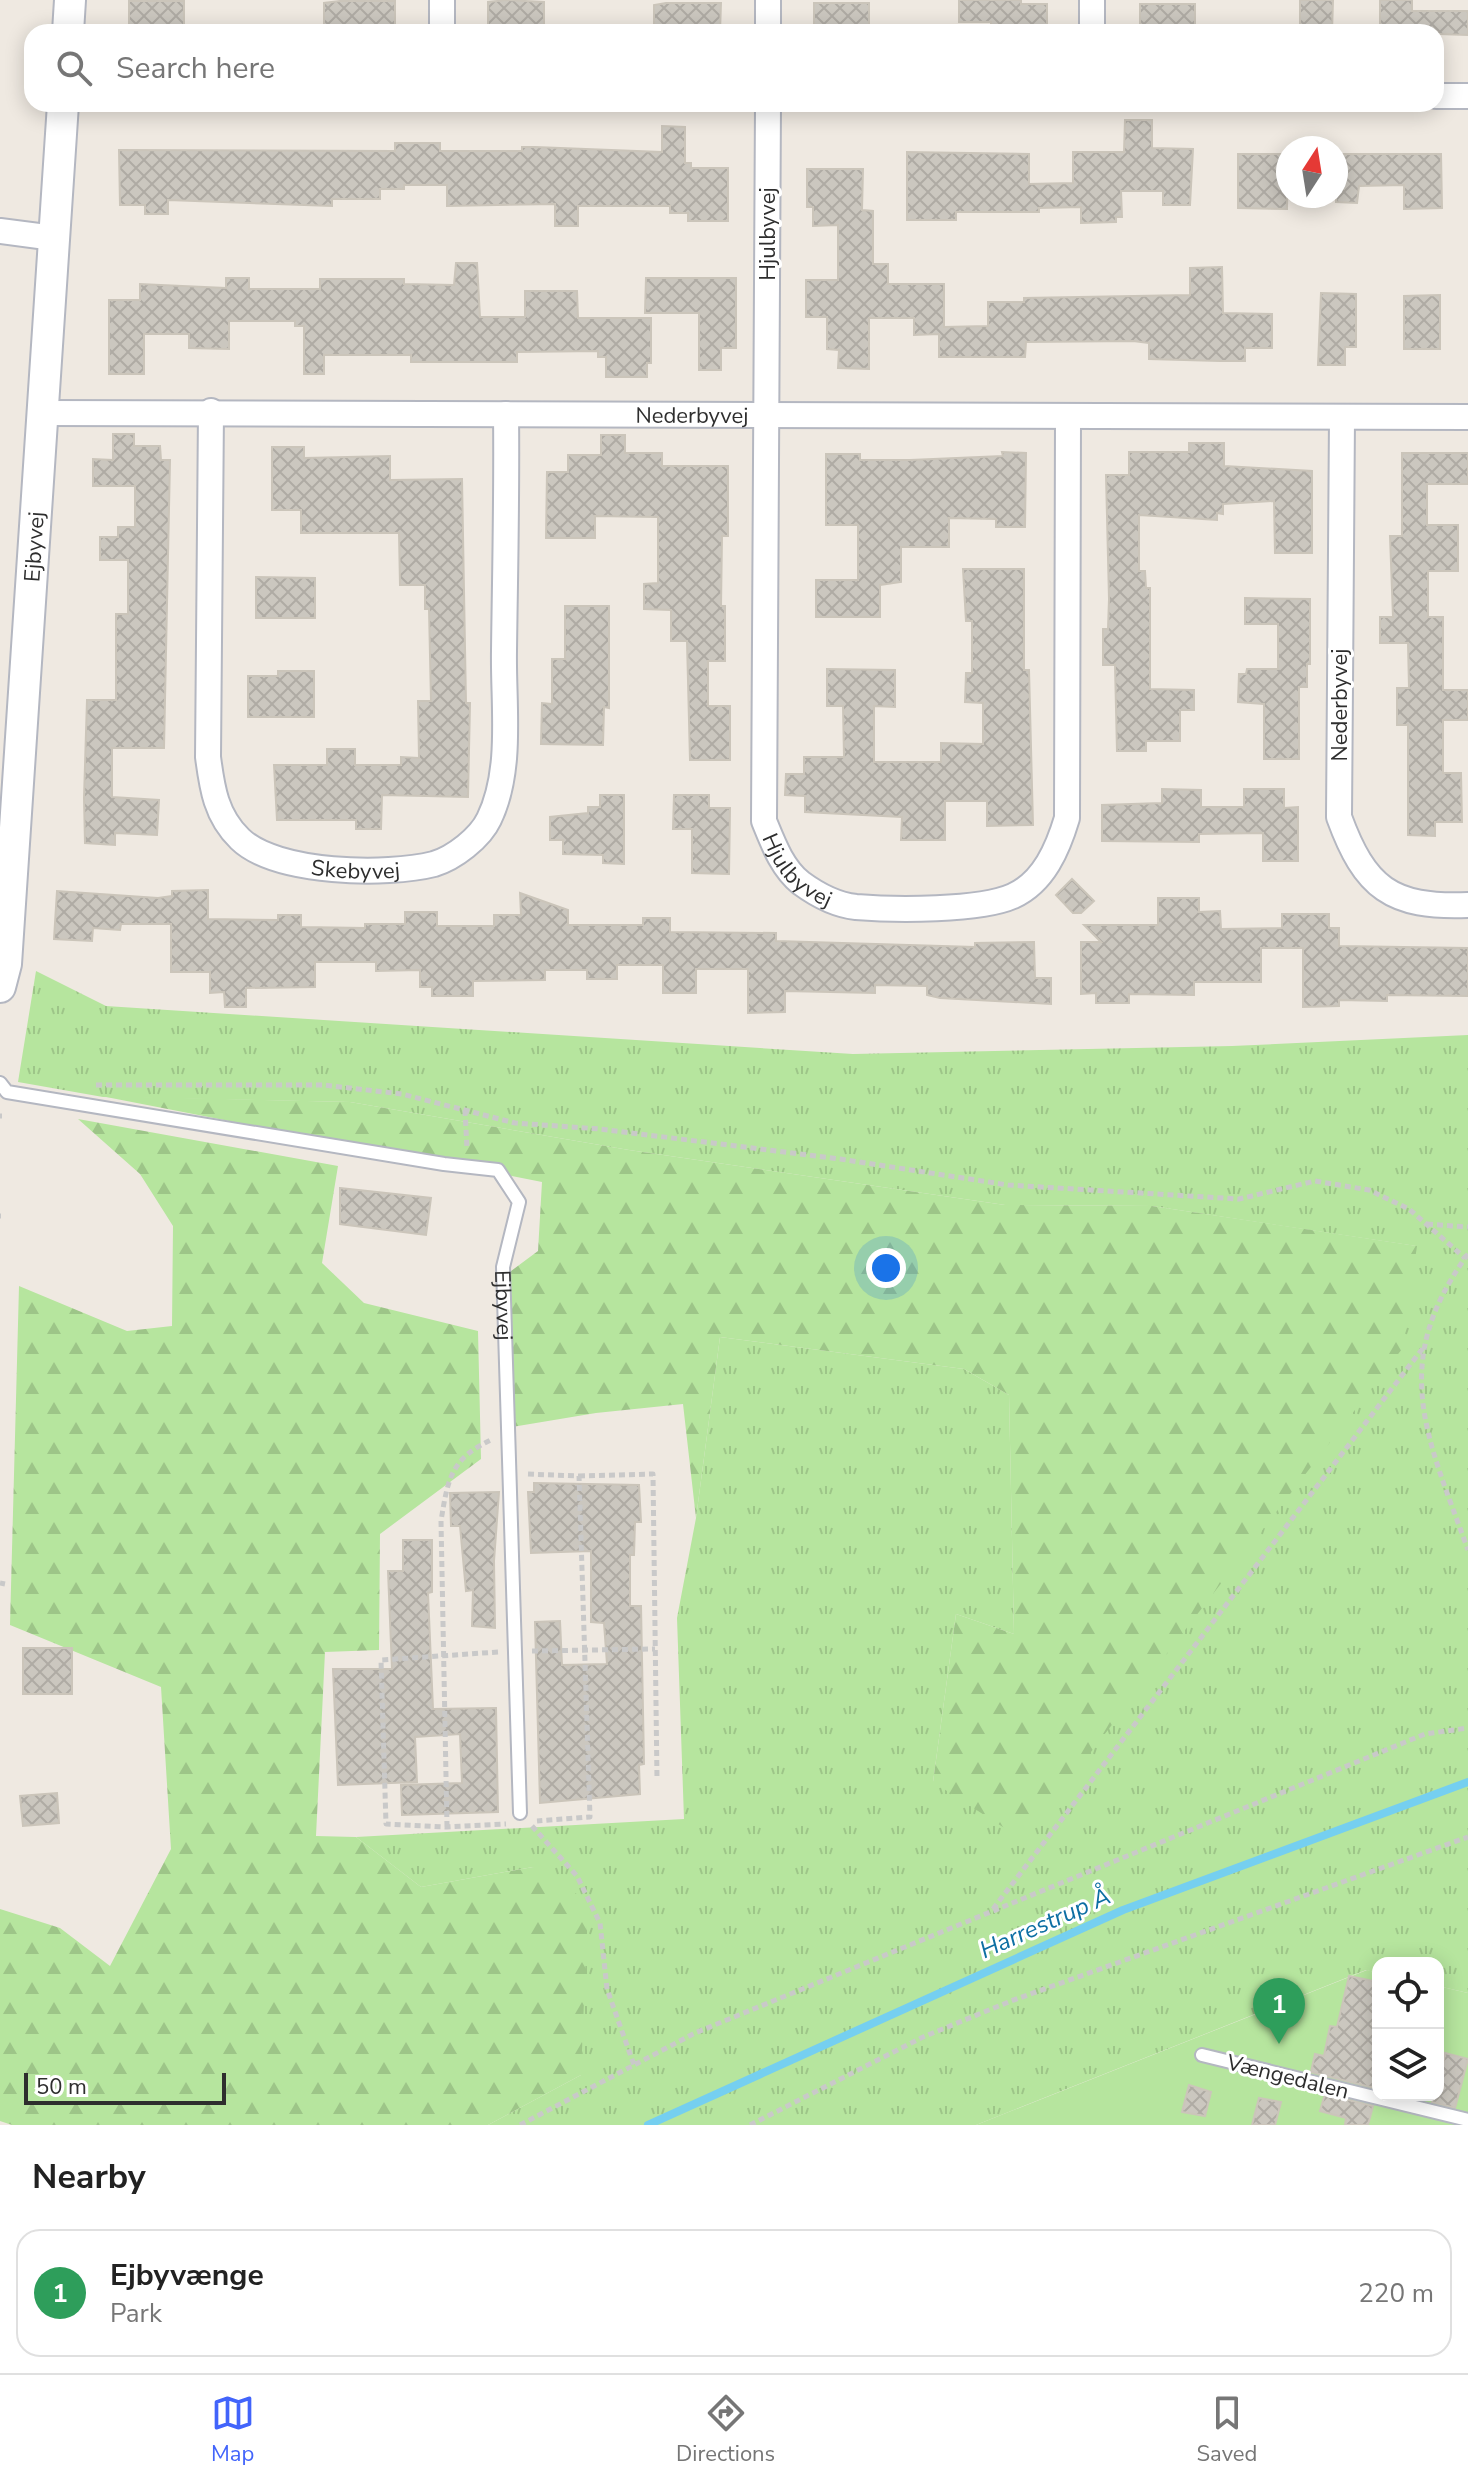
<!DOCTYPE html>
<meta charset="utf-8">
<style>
body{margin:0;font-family:"Nunito Sans",sans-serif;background:#f2f2f2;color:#222}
.controls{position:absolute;right:24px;bottom:24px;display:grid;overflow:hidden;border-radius:16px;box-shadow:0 4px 20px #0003}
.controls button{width:72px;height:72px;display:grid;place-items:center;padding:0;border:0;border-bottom:2px solid #e0e0e0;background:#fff;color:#222;font:40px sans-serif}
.compass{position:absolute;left:1276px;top:136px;width:72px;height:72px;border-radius:50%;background:#fff;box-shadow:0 4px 20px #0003;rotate:12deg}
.scale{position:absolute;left:24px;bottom:20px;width:202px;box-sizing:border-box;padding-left:8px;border:4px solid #2e2e2e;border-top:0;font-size:22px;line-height:28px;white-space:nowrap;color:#2e2e2e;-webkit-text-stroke:6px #fff;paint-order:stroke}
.you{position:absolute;left:886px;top:1268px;width:28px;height:28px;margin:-20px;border:6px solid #fff;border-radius:50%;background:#1a73e8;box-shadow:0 0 0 12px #1a73e833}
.badge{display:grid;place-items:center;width:52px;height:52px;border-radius:50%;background:#4264fb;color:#fff;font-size:26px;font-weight:700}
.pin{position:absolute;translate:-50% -66px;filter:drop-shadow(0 2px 4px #0008)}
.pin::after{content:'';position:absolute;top:42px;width:28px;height:24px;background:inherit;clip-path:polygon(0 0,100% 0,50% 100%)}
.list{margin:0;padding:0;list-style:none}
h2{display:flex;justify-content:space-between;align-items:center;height:104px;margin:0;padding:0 32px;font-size:34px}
h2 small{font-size:26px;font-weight:400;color:#767676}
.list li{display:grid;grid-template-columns:52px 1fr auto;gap:24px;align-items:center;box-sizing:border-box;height:128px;margin:0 16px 16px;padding:0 16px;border:2px solid #e0e0e0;border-radius:24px}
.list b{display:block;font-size:30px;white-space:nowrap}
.list p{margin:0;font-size:26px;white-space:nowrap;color:#767676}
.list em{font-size:26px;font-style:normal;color:#767676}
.icon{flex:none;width:44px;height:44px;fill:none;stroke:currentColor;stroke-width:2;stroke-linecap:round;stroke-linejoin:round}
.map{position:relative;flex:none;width:1468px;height:2125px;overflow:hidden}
.search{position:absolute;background:#fff;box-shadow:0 4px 20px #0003;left:24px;right:24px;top:24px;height:88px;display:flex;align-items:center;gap:20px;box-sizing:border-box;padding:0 28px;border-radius:24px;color:#767676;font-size:30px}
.sheet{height:248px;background:#fff}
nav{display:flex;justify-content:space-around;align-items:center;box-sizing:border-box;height:112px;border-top:2px solid #e0e0e0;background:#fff;font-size:22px;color:#767676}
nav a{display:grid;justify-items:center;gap:4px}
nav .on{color:#4264fb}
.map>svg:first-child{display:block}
.grass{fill:url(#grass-tufts)}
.forest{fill:url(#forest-firs)}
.garden{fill:#b6e59e}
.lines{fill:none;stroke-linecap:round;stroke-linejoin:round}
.stream{stroke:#75cff0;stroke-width:8}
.building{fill:url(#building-cross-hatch);stroke:#cbc5ba;stroke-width:2}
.service-casing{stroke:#b4b7c1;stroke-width:16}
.minor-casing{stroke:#b4b7c1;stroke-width:28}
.tertiary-casing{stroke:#b4b7c1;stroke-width:34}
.path{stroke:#c9c9c9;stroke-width:5;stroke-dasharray:6 4;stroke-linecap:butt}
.service{stroke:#fff;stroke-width:12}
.minor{stroke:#fff;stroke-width:24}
.tertiary{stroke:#fff;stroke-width:30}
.labels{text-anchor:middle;stroke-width:6;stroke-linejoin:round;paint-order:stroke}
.street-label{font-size:22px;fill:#2e2e2e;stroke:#fff}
.water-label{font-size:24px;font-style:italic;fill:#0d6fa3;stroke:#fff}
</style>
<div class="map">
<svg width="1468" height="2125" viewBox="0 0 1468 2125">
<defs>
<pattern id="grass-tufts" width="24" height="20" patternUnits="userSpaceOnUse" patternTransform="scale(2)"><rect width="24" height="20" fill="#b6e59e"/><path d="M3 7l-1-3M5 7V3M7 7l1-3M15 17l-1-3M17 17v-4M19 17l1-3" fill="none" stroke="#9dc588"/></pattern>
<pattern id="forest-firs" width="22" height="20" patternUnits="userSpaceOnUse" patternTransform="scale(2)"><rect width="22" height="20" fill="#b6e59e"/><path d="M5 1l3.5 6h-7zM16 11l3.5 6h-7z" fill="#9dc588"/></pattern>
<pattern id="building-cross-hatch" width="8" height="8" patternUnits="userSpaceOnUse" patternTransform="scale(2)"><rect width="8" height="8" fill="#cbc7bf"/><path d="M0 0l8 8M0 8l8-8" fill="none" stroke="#afaba4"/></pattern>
</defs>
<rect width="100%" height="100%" fill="#efe9e1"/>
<!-- grass -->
<path class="grass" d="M 36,971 L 106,1006 L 853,1054 L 1232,1046 L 1468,1035 L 1468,1993 L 1438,1986 L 1438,1963 L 1378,1963 L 1378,1973 L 1366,1970 L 976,2125 L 488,2125 L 581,2075 L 533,1867 L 421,1887 L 356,1837 L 684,1819 L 677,1618 L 696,1518 L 720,1337 L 964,1369 L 1009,1395 L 1014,1634 L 956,1614 L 933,1782 L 1416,1246 L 1152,1206 L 1005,1205 L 629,1150 L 350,1102 L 103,1097 L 18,1082 Z"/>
<!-- forest -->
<path class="forest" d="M 101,1096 L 350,1102 L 629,1150 L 1005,1205 L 1152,1206 L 1417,1246 L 1402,1349 L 1023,1840 L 933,1782 L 956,1614 L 1014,1634 L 1009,1395 L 964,1369 L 720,1337 L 696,1518 L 683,1404 L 596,1413 L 512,1427 L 507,1274 L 538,1251 L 542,1182 Z
M 78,1119 L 338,1166 L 322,1263 L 364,1303 L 478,1331 L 481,1459 L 380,1534 L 379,1650 L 325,1652 L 316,1836 L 356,1837 L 421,1887 L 533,1867 L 588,1901 L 581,2075 L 488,2125 L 12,2125 L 0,2121 L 0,1909 L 60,1928 L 110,1966 L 171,1849 L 161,1687 L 10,1625 L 19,1286 L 127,1331 L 172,1326 L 173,1226 L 140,1174 Z"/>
<!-- garden -->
<path class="garden" d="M 1367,1970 L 1378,1973 L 1378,2095 L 1438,2095 L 1438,1986 L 1468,1993 L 1468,2125 L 976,2125 Z"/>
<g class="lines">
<!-- stream -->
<path class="stream" d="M 648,2125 L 1123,1910 L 1468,1782"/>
</g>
<!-- building -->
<path class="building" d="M 506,0 L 544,2 L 544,32 L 488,32 L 488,2 Z
M 959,0 L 1021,0 L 1021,4 L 1047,4 L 1047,32 L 991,32 L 991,22 L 959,22 Z
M 1300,0 L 1333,0 L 1332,32 L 1300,32 Z
M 1380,0 L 1412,0 L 1412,11 L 1468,11 L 1468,35 L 1380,32 Z
M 129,1 L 184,1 L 184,32 L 129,32 Z
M 340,1 L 395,1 L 395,32 L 324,32 L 324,3 Z
M 666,3 L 721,3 L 720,32 L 654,32 L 654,5 Z
M 814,3 L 869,3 L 869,32 L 814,32 Z
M 1140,4 L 1195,4 L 1195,32 L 1140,32 Z
M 1125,120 L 1152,120 L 1152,148 L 1193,149 L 1190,205 L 1163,205 L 1163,191 L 1121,191 L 1122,217 L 1116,217 L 1116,222 L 1081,223 L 1081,207 L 1039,208 L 1039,212 L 956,212 L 956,220 L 907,220 L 907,152 L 1029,154 L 1029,184 L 1073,183 L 1073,152 L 1124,152 Z
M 662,126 L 685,127 L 685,163 L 691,163 L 691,168 L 728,168 L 728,221 L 688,221 L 688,213 L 670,213 L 670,206 L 578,206 L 578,226 L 555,226 L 555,204 L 447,206 L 447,185 L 404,185 L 404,189 L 380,189 L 380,199 L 332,199 L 332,206 L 168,200 L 168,214 L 145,214 L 145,205 L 120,205 L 119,150 L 395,151 L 395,143 L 440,143 L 440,151 L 522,151 L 522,147 L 535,147 L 662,152 Z
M 1238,154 L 1288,154 L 1287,209 L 1238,208 Z
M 1336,154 L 1441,154 L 1442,208 L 1404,209 L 1404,185 L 1359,186 L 1357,203 L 1336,202 Z
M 807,169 L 863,169 L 862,210 L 873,211 L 873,264 L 888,264 L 888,284 L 944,284 L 944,327 L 988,326 L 988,302 L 1024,302 L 1024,298 L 1190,295 L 1190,268 L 1222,267 L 1223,313 L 1272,314 L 1272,348 L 1245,348 L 1245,361 L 1220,361 L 1149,359 L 1149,343 L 1133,341 L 1026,342 L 1025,357 L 939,357 L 939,334 L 914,335 L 914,318 L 869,318 L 869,369 L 838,368 L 839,350 L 827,349 L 827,317 L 806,317 L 806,280 L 838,280 L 838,225 L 813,226 L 813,207 L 807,207 Z
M 456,263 L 477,263 L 480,317 L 525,317 L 525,291 L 577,291 L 578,318 L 651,318 L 651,363 L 647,363 L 647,377 L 606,377 L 606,357 L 598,357 L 598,351 L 517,352 L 517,362 L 411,362 L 411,355 L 324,355 L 324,374 L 304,374 L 304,326 L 295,326 L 295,321 L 229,321 L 229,349 L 189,348 L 189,334 L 144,334 L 144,374 L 109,374 L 109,300 L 140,300 L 140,284 L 226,288 L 226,278 L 249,278 L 249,289 L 320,289 L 320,279 L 404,279 L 404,284 L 454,285 Z
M 646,278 L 736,278 L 736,348 L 721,348 L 721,370 L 699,370 L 699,313 L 645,313 Z
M 1321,293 L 1356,294 L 1356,347 L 1345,347 L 1345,365 L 1318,365 Z
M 1440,295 L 1440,349 L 1404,349 L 1404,296 Z
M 113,434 L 134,434 L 134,446 L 160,446 L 161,460 L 170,460 L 164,748 L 112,748 L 112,797 L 159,800 L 157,835 L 115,833 L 115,845 L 85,843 L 84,798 L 87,700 L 116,700 L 116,614 L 128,614 L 128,560 L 100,560 L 100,537 L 118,537 L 118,527 L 135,527 L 135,486 L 93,486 L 93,459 L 113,460 Z
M 601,435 L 625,435 L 625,453 L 662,453 L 662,466 L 728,466 L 728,536 L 722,536 L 721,606 L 725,606 L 725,661 L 708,661 L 708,706 L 730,706 L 730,760 L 690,760 L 687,641 L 671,641 L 671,610 L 644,609 L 644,584 L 658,583 L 658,517 L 595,516 L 595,538 L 546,538 L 547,472 L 568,472 L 568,455 L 601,455 Z
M 1189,443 L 1224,443 L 1224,466 L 1312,471 L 1312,553 L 1275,553 L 1274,501 L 1223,504 L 1223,514 L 1217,513 L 1217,520 L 1139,515 L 1139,571 L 1145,571 L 1146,588 L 1150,588 L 1150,689 L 1194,690 L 1194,710 L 1180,710 L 1180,741 L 1146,741 L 1146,751 L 1117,751 L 1115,665 L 1103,665 L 1103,629 L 1108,629 L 1109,599 L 1106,475 L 1129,475 L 1129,452 L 1189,452 Z
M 272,447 L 304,447 L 304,458 L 390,456 L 390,480 L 462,479 L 466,703 L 470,703 L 468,797 L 382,795 L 381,829 L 356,829 L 356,820 L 277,820 L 274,765 L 327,765 L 327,749 L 355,749 L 355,765 L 401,765 L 401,757 L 419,758 L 418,701 L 431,701 L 429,609 L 425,609 L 425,585 L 400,585 L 399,533 L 301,533 L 301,510 L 272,510 Z
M 1002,452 L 1026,453 L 1025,527 L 996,527 L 996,519 L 949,518 L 949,547 L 901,547 L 901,582 L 880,585 L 880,617 L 816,617 L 816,580 L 858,580 L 858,525 L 826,525 L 826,454 L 860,454 L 860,460 L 910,460 L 1003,456 Z
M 1402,453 L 1468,453 L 1468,484 L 1427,484 L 1427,525 L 1458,525 L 1458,571 L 1428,571 L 1428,617 L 1443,617 L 1443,690 L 1468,690 L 1468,720 L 1443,720 L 1443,773 L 1461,773 L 1462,822 L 1435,822 L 1435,836 L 1408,835 L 1408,725 L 1397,725 L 1397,688 L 1409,688 L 1408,643 L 1380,643 L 1380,617 L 1393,617 L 1390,536 L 1402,536 Z
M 963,569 L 1024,569 L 1024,670 L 1029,670 L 1033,825 L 987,826 L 987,801 L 945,801 L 945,840 L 901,840 L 902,817 L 805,812 L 805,796 L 785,795 L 786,774 L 804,774 L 804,757 L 844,757 L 843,706 L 827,706 L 827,669 L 895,670 L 895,707 L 874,706 L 874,762 L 941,762 L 941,743 L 983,744 L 983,703 L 965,702 L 966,673 L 972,673 L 972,621 L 966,621 Z
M 256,577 L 315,578 L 315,618 L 256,618 Z
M 1245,598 L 1310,599 L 1310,664 L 1307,664 L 1307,687 L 1299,687 L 1299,759 L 1264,759 L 1264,704 L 1238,702 L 1239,674 L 1246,674 L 1247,669 L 1278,669 L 1278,624 L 1245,624 Z
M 565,606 L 609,606 L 609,708 L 604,707 L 603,745 L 541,744 L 542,703 L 552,704 L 552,659 L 565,659 Z
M 278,671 L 314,671 L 314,717 L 248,717 L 248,676 L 278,676 Z
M 1162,789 L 1201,790 L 1201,807 L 1244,807 L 1244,789 L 1284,789 L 1284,808 L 1298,807 L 1298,861 L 1263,861 L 1263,833 L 1199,834 L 1199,842 L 1102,841 L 1102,805 L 1162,803 Z
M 600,795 L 624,795 L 624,864 L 603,863 L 603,855 L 563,854 L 563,840 L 550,840 L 550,817 L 588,813 L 588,807 L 600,807 Z
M 674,795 L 709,795 L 709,808 L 730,808 L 729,874 L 692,873 L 692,829 L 673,829 Z
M 1072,879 L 1094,901 L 1081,913 L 1073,913 L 1056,895 Z
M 208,890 L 208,919 L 278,920 L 278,915 L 301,915 L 301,927 L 365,928 L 365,924 L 405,924 L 405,912 L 437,912 L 437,926 L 494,926 L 494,915 L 521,915 L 520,893 L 568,910 L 568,925 L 643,925 L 643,918 L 670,918 L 670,932 L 776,933 L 776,941 L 975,947 L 975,943 L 1034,942 L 1035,978 L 1051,978 L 1051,1004 L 940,998 L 927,995 L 927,986 L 875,985 L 875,993 L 785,991 L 785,1012 L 748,1013 L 748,969 L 696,969 L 696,993 L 663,993 L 663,965 L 617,965 L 617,979 L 587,979 L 587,970 L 545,970 L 545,980 L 473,981 L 473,996 L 432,996 L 432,987 L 420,987 L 420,970 L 376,971 L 376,962 L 315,962 L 315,987 L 246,988 L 246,1007 L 225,1007 L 224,992 L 210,993 L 210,972 L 171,972 L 171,924 L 121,924 L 120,930 L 93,928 L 92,941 L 54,939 L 57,891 L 158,898 L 172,896 L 172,891 Z
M 1158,898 L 1199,898 L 1199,912 L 1220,911 L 1221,929 L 1282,928 L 1282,914 L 1329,914 L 1329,928 L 1339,928 L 1339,946 L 1468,948 L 1468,996 L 1387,995 L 1387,1001 L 1339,1000 L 1339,1006 L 1303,1007 L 1303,948 L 1261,948 L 1261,982 L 1194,982 L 1194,995 L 1129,994 L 1129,1003 L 1096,1003 L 1096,993 L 1081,994 L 1081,942 L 1101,942 L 1084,925 L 1158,925 Z
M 340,1188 L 431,1198 L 426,1235 L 340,1224 Z
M 534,1483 L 639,1485 L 641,1522 L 635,1522 L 634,1555 L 630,1555 L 630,1606 L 641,1606 L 644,1764 L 639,1765 L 640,1794 L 540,1803 L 535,1622 L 560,1621 L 562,1665 L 607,1664 L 604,1623 L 591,1622 L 591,1551 L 531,1553 L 528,1492 L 534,1492 Z
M 499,1492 L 494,1561 L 495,1628 L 472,1626 L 473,1590 L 466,1591 L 460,1526 L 451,1526 L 450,1493 Z
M 403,1540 L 432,1540 L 432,1592 L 428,1593 L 433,1709 L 496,1708 L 498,1812 L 402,1815 L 401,1785 L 462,1783 L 460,1734 L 415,1737 L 417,1782 L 338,1785 L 333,1669 L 392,1669 L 388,1571 L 403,1571 Z
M 23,1648 L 72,1648 L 72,1694 L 23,1694 Z
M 57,1793 L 59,1823 L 23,1826 L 20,1796 Z
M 1349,1976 L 1378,1982 L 1378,2089 L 1311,2072 L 1315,2054 L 1324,2056 L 1330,2026 L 1337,2027 Z
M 1445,2053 L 1468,2059 L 1455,2108 L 1432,2102 L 1434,2095 L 1438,2095 Z
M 1189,2085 L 1211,2092 L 1205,2116 L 1182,2112 Z
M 1325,2094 L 1373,2106 L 1368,2125 L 1345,2125 L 1346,2118 L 1320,2111 Z
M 1259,2098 L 1281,2102 L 1275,2125 L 1252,2125 Z"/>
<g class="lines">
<defs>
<g id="service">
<path id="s1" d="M 0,1083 L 7,1092 L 444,1164 L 498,1170 L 519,1202 L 503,1267 L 520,1813"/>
<path d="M 1202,2055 L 1468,2120"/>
</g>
<g id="minor">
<path d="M 442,32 L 442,0"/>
<path d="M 768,32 L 768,0"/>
<path d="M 1092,32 L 1092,0"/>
<path d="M 1436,96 L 1468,96"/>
<path id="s2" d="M 768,104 L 764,821 C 773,843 782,868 801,883 C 816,894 837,905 856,907 C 894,910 980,911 1013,896 C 1044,882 1058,848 1067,818 L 1068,417"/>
<path d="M 0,231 L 54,238"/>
<path id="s3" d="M 211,411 L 208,757 C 212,788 216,816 240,839 C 276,874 387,876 434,864 C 454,858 480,838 489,819 C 513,770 503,704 504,651 C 505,572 507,493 506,414"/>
<path id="s4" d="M 42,413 L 1468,417"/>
<path d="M 1342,418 L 1339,817 C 1365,888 1391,908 1468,905"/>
</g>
<g id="tertiary">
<path d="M 68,32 L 70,0"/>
<path id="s5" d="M 0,987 L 6,964 L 63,104"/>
</g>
</defs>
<!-- service casing -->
<use href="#service" class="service-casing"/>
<!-- minor casing -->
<use href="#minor" class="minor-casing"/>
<!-- tertiary casing -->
<use href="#tertiary" class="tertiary-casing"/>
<!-- path -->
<path class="path" d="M 96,1085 L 323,1085 L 402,1094 L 515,1123 L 600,1129 L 840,1159 L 1008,1185 L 1239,1199 L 1315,1181 L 1369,1190 L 1409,1209 L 1465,1258
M 465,1110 L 467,1149
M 0,1116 L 2,1116
M 0,1216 L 1,1216
M 1427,1224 L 1468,1227
M 1468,1254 C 1388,1364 1427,1436 1468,1550
M 528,1474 L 579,1476 L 590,1817 L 537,1821
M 579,1476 L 653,1474 L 657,1780
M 0,1583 L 5,1584
M 532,1651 L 655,1649
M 498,1652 L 381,1660 L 386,1824 L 447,1827 L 506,1824
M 532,1826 L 577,1876 L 600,1923 L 607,1989 L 634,2065
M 447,1827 L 441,1521 C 448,1478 451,1458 493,1439
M 993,1909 L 1423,1348
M 520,2125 L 695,2033 L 1425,1734 L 1468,1728
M 750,2125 L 923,2037 L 1011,2001 L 1468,1837"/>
<!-- service -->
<use href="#service" class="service"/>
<!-- minor -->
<use href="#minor" class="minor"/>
<!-- tertiary -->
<use href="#tertiary" class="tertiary"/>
</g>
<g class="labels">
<!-- street labels -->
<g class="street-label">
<text transform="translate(767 234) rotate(-90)" y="8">Hjulbyvej</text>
<text dy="8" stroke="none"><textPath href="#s4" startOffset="650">Nederbyvej</textPath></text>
<text dy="8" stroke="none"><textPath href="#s5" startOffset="442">Ejbyvej</textPath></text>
<text transform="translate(1339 705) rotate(-90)" y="8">Nederbyvej</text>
<text dy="8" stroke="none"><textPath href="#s2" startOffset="778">Hjulbyvej</textPath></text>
<text dy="8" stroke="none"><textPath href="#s3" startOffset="558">Skebyvej</textPath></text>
<text dy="8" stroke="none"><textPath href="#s1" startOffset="652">Ejbyvej</textPath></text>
<text transform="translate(1288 2076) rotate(14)" y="8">Vængedalen</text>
</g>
<!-- water labels -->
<g class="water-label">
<text transform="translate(1045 1923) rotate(-24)" y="8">Harrestrup Å</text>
</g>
</g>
</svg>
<div class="controls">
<button><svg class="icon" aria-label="locate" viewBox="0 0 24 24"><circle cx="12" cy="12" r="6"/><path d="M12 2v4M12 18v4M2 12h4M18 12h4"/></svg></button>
<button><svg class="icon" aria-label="layers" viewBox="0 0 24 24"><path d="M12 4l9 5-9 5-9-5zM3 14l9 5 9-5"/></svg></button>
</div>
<svg class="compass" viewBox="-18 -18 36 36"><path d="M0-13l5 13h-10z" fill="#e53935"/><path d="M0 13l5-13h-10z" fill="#767676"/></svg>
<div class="scale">50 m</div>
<div class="you"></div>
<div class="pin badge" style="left:1279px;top:2044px;background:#2e9e5b">1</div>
<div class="search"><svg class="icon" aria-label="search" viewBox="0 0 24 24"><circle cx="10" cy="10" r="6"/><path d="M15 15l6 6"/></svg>Search here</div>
</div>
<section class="sheet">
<h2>Nearby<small></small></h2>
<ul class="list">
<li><span class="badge" style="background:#2e9e5b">1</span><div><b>Ejbyvænge</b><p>Park</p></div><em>220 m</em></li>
</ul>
</section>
<nav>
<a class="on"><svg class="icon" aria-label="map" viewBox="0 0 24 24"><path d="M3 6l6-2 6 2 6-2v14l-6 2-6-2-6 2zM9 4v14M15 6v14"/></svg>Map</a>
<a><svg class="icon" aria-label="directions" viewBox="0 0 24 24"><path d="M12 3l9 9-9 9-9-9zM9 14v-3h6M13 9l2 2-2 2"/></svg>Directions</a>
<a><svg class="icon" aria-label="saved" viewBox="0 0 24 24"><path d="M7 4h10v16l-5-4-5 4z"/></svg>Saved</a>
</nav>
